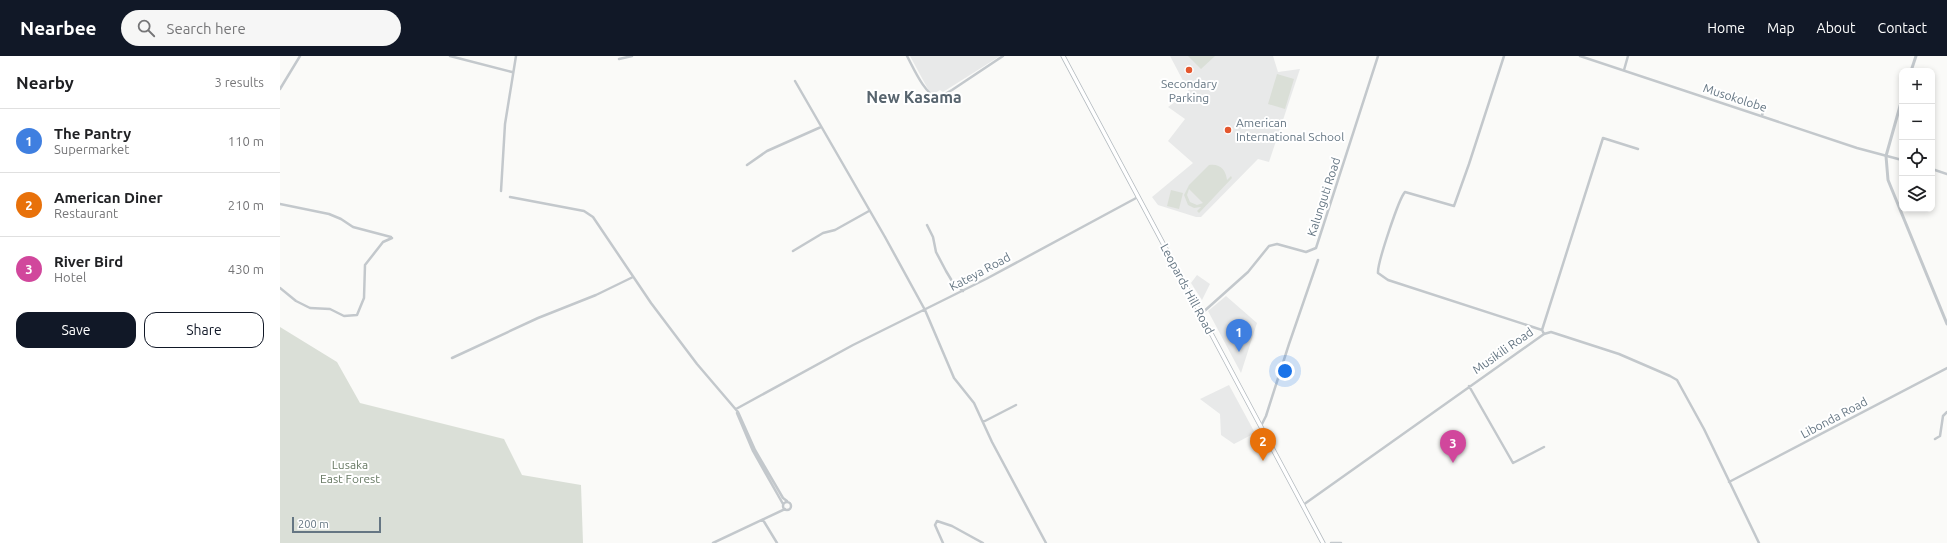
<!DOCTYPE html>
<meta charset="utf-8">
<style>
body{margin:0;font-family:Ubuntu,sans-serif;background:#f6f6f6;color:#202124}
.controls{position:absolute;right:12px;top:12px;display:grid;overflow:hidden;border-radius:8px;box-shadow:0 2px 6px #0003}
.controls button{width:36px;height:36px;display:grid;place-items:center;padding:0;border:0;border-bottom:1px solid #e0e0e0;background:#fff;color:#202124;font:20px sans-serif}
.scale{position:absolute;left:12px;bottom:10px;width:89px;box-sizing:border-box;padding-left:4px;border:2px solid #657683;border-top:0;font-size:11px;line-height:14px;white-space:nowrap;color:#657683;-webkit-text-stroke:3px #fff;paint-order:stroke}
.you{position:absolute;left:1005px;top:315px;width:14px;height:14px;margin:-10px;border:3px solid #fff;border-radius:50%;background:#1a73e8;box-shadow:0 0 0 6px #1a73e833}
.badge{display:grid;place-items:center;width:26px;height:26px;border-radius:50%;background:#111827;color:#fff;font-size:13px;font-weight:700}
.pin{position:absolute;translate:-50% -33px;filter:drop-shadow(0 1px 2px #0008)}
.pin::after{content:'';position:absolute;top:21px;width:14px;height:12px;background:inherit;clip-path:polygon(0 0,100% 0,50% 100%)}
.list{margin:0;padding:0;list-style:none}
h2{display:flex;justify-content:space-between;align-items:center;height:52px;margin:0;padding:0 16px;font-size:17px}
h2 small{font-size:13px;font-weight:400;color:#757577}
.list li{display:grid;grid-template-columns:26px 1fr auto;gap:12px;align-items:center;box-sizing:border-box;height:64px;padding:0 16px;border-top:1px solid #e0e0e0}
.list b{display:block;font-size:15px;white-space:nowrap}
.list p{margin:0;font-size:13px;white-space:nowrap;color:#757577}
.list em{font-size:13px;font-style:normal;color:#757577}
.actions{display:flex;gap:8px;padding:12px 16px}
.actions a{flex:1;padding:9px 0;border:1px solid #111827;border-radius:12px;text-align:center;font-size:14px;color:#111827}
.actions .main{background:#111827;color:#fff}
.icon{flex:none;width:22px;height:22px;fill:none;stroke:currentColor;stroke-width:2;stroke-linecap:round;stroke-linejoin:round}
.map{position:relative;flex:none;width:1667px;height:487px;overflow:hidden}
header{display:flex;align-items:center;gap:24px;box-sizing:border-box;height:56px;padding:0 20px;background:#111827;color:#fff}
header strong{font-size:19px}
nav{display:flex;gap:22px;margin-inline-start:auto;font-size:14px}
.search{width:280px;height:36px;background:#f6f6f6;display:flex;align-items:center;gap:10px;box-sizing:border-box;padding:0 14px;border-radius:22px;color:#757577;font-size:15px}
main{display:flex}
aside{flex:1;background:#fff}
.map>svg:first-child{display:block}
.built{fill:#e8e9e9}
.green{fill:#dadfd7;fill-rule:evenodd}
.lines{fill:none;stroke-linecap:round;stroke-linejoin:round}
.secondary-casing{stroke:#b3babf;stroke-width:5}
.minor{stroke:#c3c8cc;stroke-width:2.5}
.tertiary{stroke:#c3c8cc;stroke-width:3}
.secondary{stroke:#fff;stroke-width:3.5}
.poi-dot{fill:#e4572e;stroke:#fff;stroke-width:1.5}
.labels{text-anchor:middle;stroke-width:4;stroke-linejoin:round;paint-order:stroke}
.poi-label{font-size:12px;fill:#657683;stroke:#fff}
.street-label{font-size:12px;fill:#657683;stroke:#fff}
.park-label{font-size:12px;fill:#687a64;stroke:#fff}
.district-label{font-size:16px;font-weight:bold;fill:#57646e;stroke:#fff}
</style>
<header>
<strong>Nearbee</strong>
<div class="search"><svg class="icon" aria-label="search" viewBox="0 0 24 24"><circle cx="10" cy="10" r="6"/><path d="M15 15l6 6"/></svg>Search here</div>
<nav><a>Home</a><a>Map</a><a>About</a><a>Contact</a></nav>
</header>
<main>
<aside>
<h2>Nearby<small>3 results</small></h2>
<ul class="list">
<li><span class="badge" style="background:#3f7fe0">1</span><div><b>The Pantry</b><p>Supermarket</p></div><em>110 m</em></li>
<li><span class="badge" style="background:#e8710a">2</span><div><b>American Diner</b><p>Restaurant</p></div><em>210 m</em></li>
<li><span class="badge" style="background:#d1479c">3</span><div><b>River Bird</b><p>Hotel</p></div><em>430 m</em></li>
</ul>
<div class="actions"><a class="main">Save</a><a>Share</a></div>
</aside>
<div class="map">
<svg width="1667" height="487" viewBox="0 0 1667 487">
<rect width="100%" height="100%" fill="#fafaf8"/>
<!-- built -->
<path class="built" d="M 630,0 L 720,0 L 663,36 L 660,34 L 654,38 L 649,35 Z
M 890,0 L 993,0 L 998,16 L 1020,13 L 989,106 L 978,103 L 921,161 L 916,161 L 878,149 L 872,141 L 913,107 L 888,85 L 905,63 L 888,51 L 909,36 Z
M 917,219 L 930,228 L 922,244 L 911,227 Z
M 946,240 L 977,267 L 961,317 L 928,255 Z
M 949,329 L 975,377 L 954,388 L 941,379 L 940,358 L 920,343 Z"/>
<!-- green -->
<path class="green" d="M 908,0 L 935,0 L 921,13 Z
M 997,18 L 1014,23 L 1005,53 L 988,48 Z
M 929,109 C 940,107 946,114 947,124 L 951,120 L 952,122 L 919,157 L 917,155 L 921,151 L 914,152 L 908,149 L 904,139 L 909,129 ZM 909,133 L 923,147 L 917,149 L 910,146 L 907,139 Z
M 891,134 L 903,137 L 899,153 L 887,150 Z
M 0,271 L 57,306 L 80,347 L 224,383 L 242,419 L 301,429 L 303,487 L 0,487 Z"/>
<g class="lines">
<defs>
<path id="secondary" d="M 783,0 L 1043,487"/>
</defs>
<!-- secondary casing -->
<use href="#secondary" class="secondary-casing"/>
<!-- minor -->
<path class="minor" d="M 170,0 L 232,16
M 627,0 C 633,11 645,39 658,42 L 672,34 L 723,0
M 1224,0 L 1189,108 L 1174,150 L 1125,136 C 1119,142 1097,208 1098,217 L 1108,224 L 1262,274 L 1264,278
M 1300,0 L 1577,92 L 1622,104
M 339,3 L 352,0
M 1344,14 L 1348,0
M 515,25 L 605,181 L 645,254 L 674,322 L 694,347 L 712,386 L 766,487
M 0,33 L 20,0
M 1482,60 L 1484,51
M 467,109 L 487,95 L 541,71
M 1652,113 L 1667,118
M 221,135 L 225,68 L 236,0
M 230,141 L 304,155 L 313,161 L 371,247 L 417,308 L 458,356 L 475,394 L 503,442 L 507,445
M 0,148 L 49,158 L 61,163 L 73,171 L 111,181
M 647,169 L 653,181 L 656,196 L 666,215 L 675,230 L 683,235
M 513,195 L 543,177 L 555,174 L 589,155
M 0,232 L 16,245 L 30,252 L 50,253 L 64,260 L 77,259 L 84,242 L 85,209 L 103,186 L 112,182
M 921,258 L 968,216 L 989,190 L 997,188 L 1026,196 L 1036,192 L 1098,0
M 1262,274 L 1323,82 L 1358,93
M 172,302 L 258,262 L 316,239 L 353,221
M 1189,330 L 1233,407 L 1264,391
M 456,353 L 573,289 L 706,223 L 858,141
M 457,357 L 473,395 L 503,448
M 703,366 L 736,349
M 981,370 L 986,360 L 1009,288 L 1038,204
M 1655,383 L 1660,380 L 1663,360 L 1667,356
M 1449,426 L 1667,312
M503 450a4 4 0 1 1 8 0a4 4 0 1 1-8 0Z
M 1023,449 L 1264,278 L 1271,276 L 1339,298 L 1390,320 L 1397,324 L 1424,373 L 1479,487
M 483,464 L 497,487
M 433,487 L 505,453
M 663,487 L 655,469 L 657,465 L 672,470 L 703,487
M 1051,487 L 1061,487"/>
<!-- tertiary -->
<path class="tertiary" d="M 1631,15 L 1636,0
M 1622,43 L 1606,100 L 1608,124 L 1667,268"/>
<!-- secondary -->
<use href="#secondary" class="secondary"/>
</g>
<!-- markers -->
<g class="poi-dot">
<circle cx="909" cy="14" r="4"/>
<circle cx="948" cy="74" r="4"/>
</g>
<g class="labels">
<!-- poi labels -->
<g class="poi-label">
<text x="909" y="32">Secondary<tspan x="909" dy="14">Parking</tspan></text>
<text x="956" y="71" text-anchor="start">American<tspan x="956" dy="14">International School</tspan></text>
</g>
<!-- street labels -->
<g class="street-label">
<text transform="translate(1455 42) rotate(18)" y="4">Musokolobe</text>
<text transform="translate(1044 141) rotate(-72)" y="4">Kalunguti Road</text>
<text transform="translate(700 216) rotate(-28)" y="4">Kateya Road</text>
<text transform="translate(907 233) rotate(62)" y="4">Leopards Hill Road</text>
<text transform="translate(1223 295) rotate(-35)" y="4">Musikili Road</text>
<text transform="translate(1554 362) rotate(-28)" y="4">Libonda Road</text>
</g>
<!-- park labels -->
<g class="park-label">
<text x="70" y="413">Lusaka<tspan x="70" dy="14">East Forest</tspan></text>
</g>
<!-- district labels -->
<g class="district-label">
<text x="634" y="47">New Kasama</text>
</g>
</g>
</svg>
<div class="controls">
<button>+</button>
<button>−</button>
<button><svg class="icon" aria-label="locate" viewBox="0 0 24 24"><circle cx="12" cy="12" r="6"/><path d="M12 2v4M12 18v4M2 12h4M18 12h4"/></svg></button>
<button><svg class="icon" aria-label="layers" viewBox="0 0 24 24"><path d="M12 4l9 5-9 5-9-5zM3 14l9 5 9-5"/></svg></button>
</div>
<div class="scale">200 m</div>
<div class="you"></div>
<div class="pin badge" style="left:959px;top:296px;background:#3f7fe0">1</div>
<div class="pin badge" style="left:983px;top:405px;background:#e8710a">2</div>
<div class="pin badge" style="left:1173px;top:407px;background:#d1479c">3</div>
</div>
</main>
